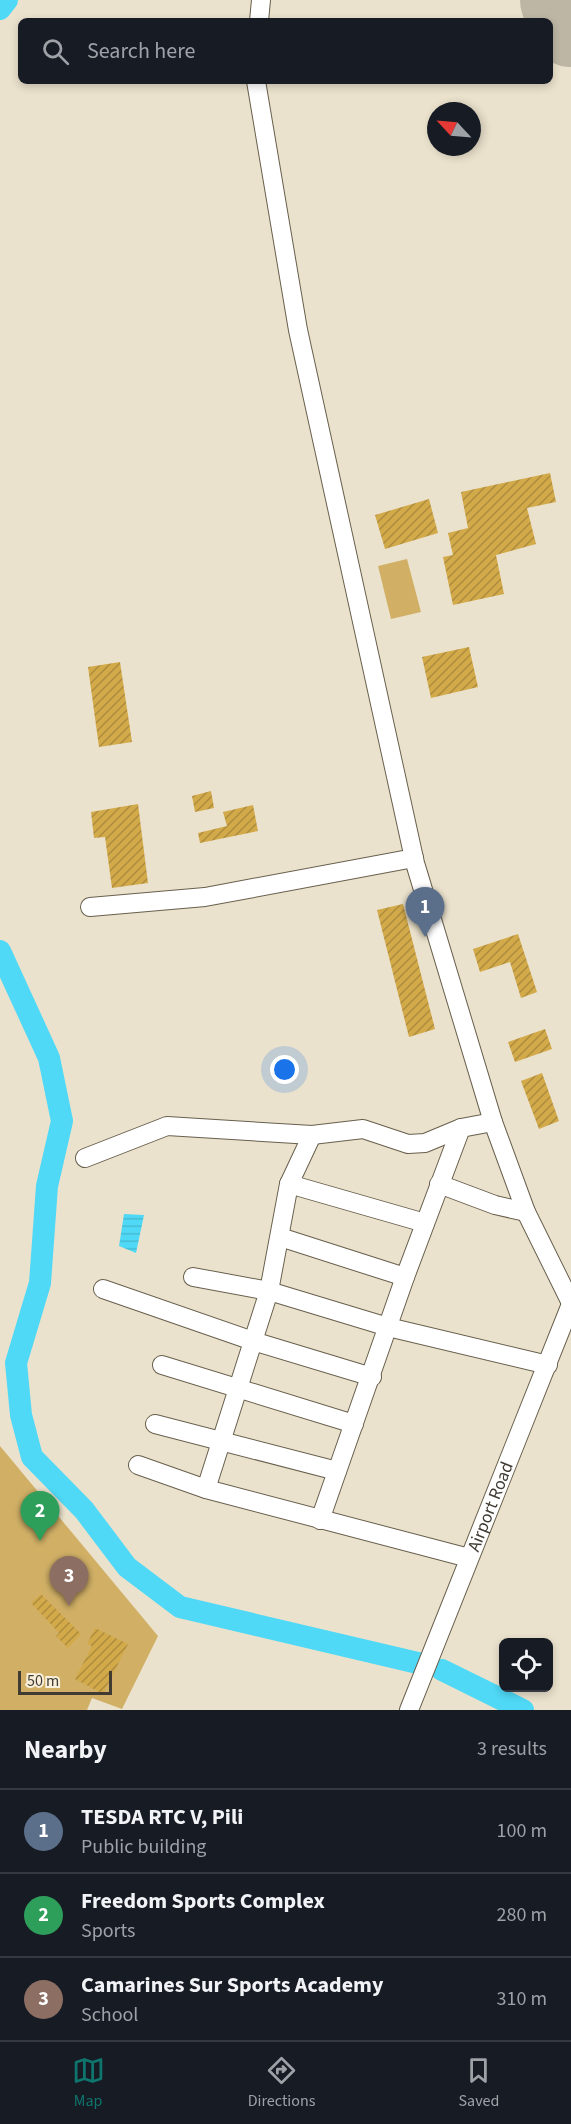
<!DOCTYPE html>
<style>
body{margin:0;font-family:"Source Sans 3",sans-serif;background:#20242c;color:#f1f3f6}
.controls{position:absolute;right:18px;bottom:18px;display:grid;overflow:hidden;border-radius:9px;box-shadow:0 3px 9px #0003}
.controls button{width:54px;height:54px;display:grid;place-items:center;padding:0;border:0;border-bottom:2px solid #363941;background:#171b24;color:#f1f3f6;font:30px sans-serif}
.compass{position:absolute;left:427px;top:102px;width:54px;height:54px;border-radius:50%;background:#171b24;box-shadow:0 3px 9px #0003;rotate:296deg}
.scale{position:absolute;left:18px;bottom:15px;width:94px;box-sizing:border-box;padding-left:6px;border:3px solid #403c34;border-top:0;font-size:16px;line-height:21px;white-space:nowrap;color:#403c34;-webkit-text-stroke:4px #f9efda;paint-order:stroke}
.you{position:absolute;left:285px;top:1070px;width:21px;height:21px;margin:-15px;border:4px solid #fff;border-radius:50%;background:#1a73e8;box-shadow:0 0 0 9px #1a73e833}
.badge{display:grid;place-items:center;width:39px;height:39px;border-radius:50%;background:#0f766e;color:#fff;font-size:20px;font-weight:700}
.pin{position:absolute;translate:-50% -50px;filter:drop-shadow(0 2px 3px #0008)}
.pin::after{content:'';position:absolute;top:32px;width:21px;height:18px;background:inherit;clip-path:polygon(0 0,100% 0,50% 100%)}
.list{margin:0;padding:0;list-style:none}
h2{display:flex;justify-content:space-between;align-items:center;height:78px;margin:0;padding:0 24px;font-size:26px}
h2 small{font-size:20px;font-weight:400;color:#9ea1a6}
.list li{display:grid;grid-template-columns:39px 1fr auto;gap:18px;align-items:center;box-sizing:border-box;height:84px;padding:0 24px;border-top:2px solid #363941}
.list b{display:block;font-size:22px;white-space:nowrap}
.list p{margin:0;font-size:20px;white-space:nowrap;color:#9ea1a6}
.list em{font-size:20px;font-style:normal;color:#9ea1a6}
.icon{flex:none;width:33px;height:33px;fill:none;stroke:currentColor;stroke-width:2;stroke-linecap:round;stroke-linejoin:round}
.map{position:relative;flex:none;width:571px;height:1710px;overflow:hidden}
.search{position:absolute;background:#171b24;box-shadow:0 3px 9px #0003;left:18px;right:18px;top:18px;height:66px;display:flex;align-items:center;gap:15px;box-sizing:border-box;padding:0 21px;border-radius:9px;color:#9ea1a6;font-size:22px}
.sheet{height:330px;background:#171b24}
nav{display:flex;justify-content:space-around;align-items:center;box-sizing:border-box;height:84px;border-top:2px solid #363941;background:#171b24;font-size:16px;color:#9ea1a6}
nav a{display:grid;justify-items:center;gap:3px}
nav .on{color:#0f766e}
.map>svg:first-child{display:block}
.pitch{fill:#d1b066}
.water{fill:url(#water-rules)}
.lines{fill:none;stroke-linecap:round;stroke-linejoin:round}
.stream{stroke:#4fd9f6;stroke-width:4}
.river{stroke:#4fd9f6;stroke-width:22}
.runway{stroke:#bdb6a4;stroke-width:86}
.building{fill:url(#building-hatch)}
.minor-casing{stroke:#685f4d;stroke-width:20}
.minor{stroke:#fff;stroke-width:18}
.labels{text-anchor:middle;stroke-width:4.5;stroke-linejoin:round;paint-order:stroke}
.street-label{font-size:18px;fill:#403c34;stroke:#f9efda}
</style>
<div class="map">
<svg width="571" height="1710" viewBox="0 0 571 1710">
<defs>
<pattern id="water-rules" width="6" height="5" patternUnits="userSpaceOnUse" patternTransform="scale(1.5)"><rect width="6" height="5" fill="#4fd9f6"/><path d="M0 2.5h6" fill="none" stroke="#46bbd4"/></pattern>
<pattern id="building-hatch" width="6" height="6" patternUnits="userSpaceOnUse" patternTransform="scale(1.5)"><rect width="6" height="6" fill="#d3aa49"/><path d="M-1 1l2-2M0 6l6-6M5 7l2-2" fill="none" stroke="#ad8c3e"/></pattern>
</defs>
<rect width="100%" height="100%" fill="#ebe2cd"/>
<!-- pitch -->
<path class="pitch" d="M 407,559 L 421,612 L 391,619 L 378,566 Z
M 0,1446 L 158,1636 L 122,1709 L 92,1698 L 87,1710 L 0,1710 Z"/>
<!-- water -->
<path class="water" d="M 124,1214 L 144,1215 L 136,1253 L 119,1246 Z"/>
<g class="lines">
<!-- stream -->
<path class="stream" d="M 432,1667 L 442,1670"/>
<!-- river -->
<path class="river" d="M 0,9 L 7,0
M 0,951 L 49,1058 L 62,1121 L 47,1186 L 40,1283 L 16,1363 L 21,1415 L 32,1457 L 84,1510 L 127,1567 L 180,1607 L 422,1664
M 442,1670 L 523,1710"/>
<!-- runway -->
<path class="runway" d="M 563,0 L 571,24"/>
</g>
<!-- building -->
<path class="building" d="M 550,473 L 556,502 L 527,508 L 536,544 L 496,555 L 504,594 L 453,605 L 443,557 L 453,555 L 448,533 L 468,528 L 461,492 Z
M 429,499 L 438,533 L 385,549 L 375,515 Z
M 469,647 L 478,687 L 431,698 L 422,657 Z
M 120,662 L 132,742 L 99,747 L 88,667 Z
M 211,791 L 214,808 L 195,812 L 192,796 Z
M 138,804 L 148,883 L 112,888 L 105,837 L 94,838 L 91,812 Z
M 253,805 L 258,831 L 200,843 L 198,833 L 227,826 L 223,812 Z
M 403,904 L 435,1029 L 409,1037 L 377,910 Z
M 518,934 L 537,992 L 521,998 L 510,962 L 480,972 L 473,949 Z
M 545,1029 L 552,1049 L 515,1062 L 508,1042 Z
M 542,1073 L 559,1121 L 539,1129 L 521,1081 Z
M 41,1594 L 81,1634 L 68,1648 L 56,1636 L 59,1633 L 31,1603 Z
M 95,1628 L 128,1644 L 103,1694 L 75,1679 L 92,1646 L 87,1644 Z"/>
<g class="lines">
<defs>
<g id="minor">
<path d="M 259,21 L 261,0"/>
<path d="M 256,81 L 298,330 L 415,863 L 493,1122 L 526,1212 L 571,1303"/>
<path d="M 90,907 L 205,897 L 414,858"/>
<path d="M 85,1158 L 167,1126 L 312,1135 L 363,1129 L 408,1144 L 425,1143 L 461,1128 L 493,1122"/>
<path d="M 289,1184 L 425,1223"/>
<path d="M 439,1184 L 495,1205 L 526,1212"/>
<path d="M 280,1237 L 405,1277"/>
<path d="M 193,1277 L 269,1291 L 388,1327 L 548,1365"/>
<path d="M 103,1289 L 253,1341 L 372,1377"/>
<path d="M 162,1365 L 354,1424"/>
<path d="M 155,1424 L 337,1471"/>
<path d="M 138,1465 L 206,1489 L 469,1558"/>
<path d="M 206,1489 L 269,1291 L 289,1184 L 312,1135"/>
<path d="M 320,1520 L 405,1277 L 461,1128"/>
<path id="s1" d="M 409,1710 L 571,1304"/>
</g>
</defs>
<!-- minor casing -->
<use href="#minor" class="minor-casing"/>
<!-- minor -->
<use href="#minor" class="minor"/>
</g>
<g class="labels">
<!-- street labels -->
<g class="street-label">
<text dy="6" stroke="none"><textPath href="#s1" startOffset="219">Airport Road</textPath></text>
</g>
</g>
</svg>
<div class="controls">
<button><svg class="icon" aria-label="locate" viewBox="0 0 24 24"><circle cx="12" cy="12" r="6"/><path d="M12 2v4M12 18v4M2 12h4M18 12h4"/></svg></button>
</div>
<svg class="compass" viewBox="-18 -18 36 36"><path d="M0-13l5 13h-10z" fill="#e53935"/><path d="M0 13l5-13h-10z" fill="#9ea1a6"/></svg>
<div class="scale">50 m</div>
<div class="you"></div>
<div class="pin badge" style="left:425px;top:937px;background:#5c6f8a">1</div>
<div class="pin badge" style="left:40px;top:1541px;background:#2e9e5b">2</div>
<div class="pin badge" style="left:69px;top:1606px;background:#8d6e63">3</div>
<div class="search"><svg class="icon" aria-label="search" viewBox="0 0 24 24"><circle cx="10" cy="10" r="6"/><path d="M15 15l6 6"/></svg>Search here</div>
</div>
<section class="sheet">
<h2>Nearby<small>3 results</small></h2>
<ul class="list">
<li><span class="badge" style="background:#5c6f8a">1</span><div><b>TESDA RTC V, Pili</b><p>Public building</p></div><em>100 m</em></li>
<li><span class="badge" style="background:#2e9e5b">2</span><div><b>Freedom Sports Complex</b><p>Sports</p></div><em>280 m</em></li>
<li><span class="badge" style="background:#8d6e63">3</span><div><b>Camarines Sur Sports Academy</b><p>School</p></div><em>310 m</em></li>
</ul>
</section>
<nav>
<a class="on"><svg class="icon" aria-label="map" viewBox="0 0 24 24"><path d="M3 6l6-2 6 2 6-2v14l-6 2-6-2-6 2zM9 4v14M15 6v14"/></svg>Map</a>
<a><svg class="icon" aria-label="directions" viewBox="0 0 24 24"><path d="M12 3l9 9-9 9-9-9zM9 14v-3h6M13 9l2 2-2 2"/></svg>Directions</a>
<a><svg class="icon" aria-label="saved" viewBox="0 0 24 24"><path d="M7 4h10v16l-5-4-5 4z"/></svg>Saved</a>
</nav>
